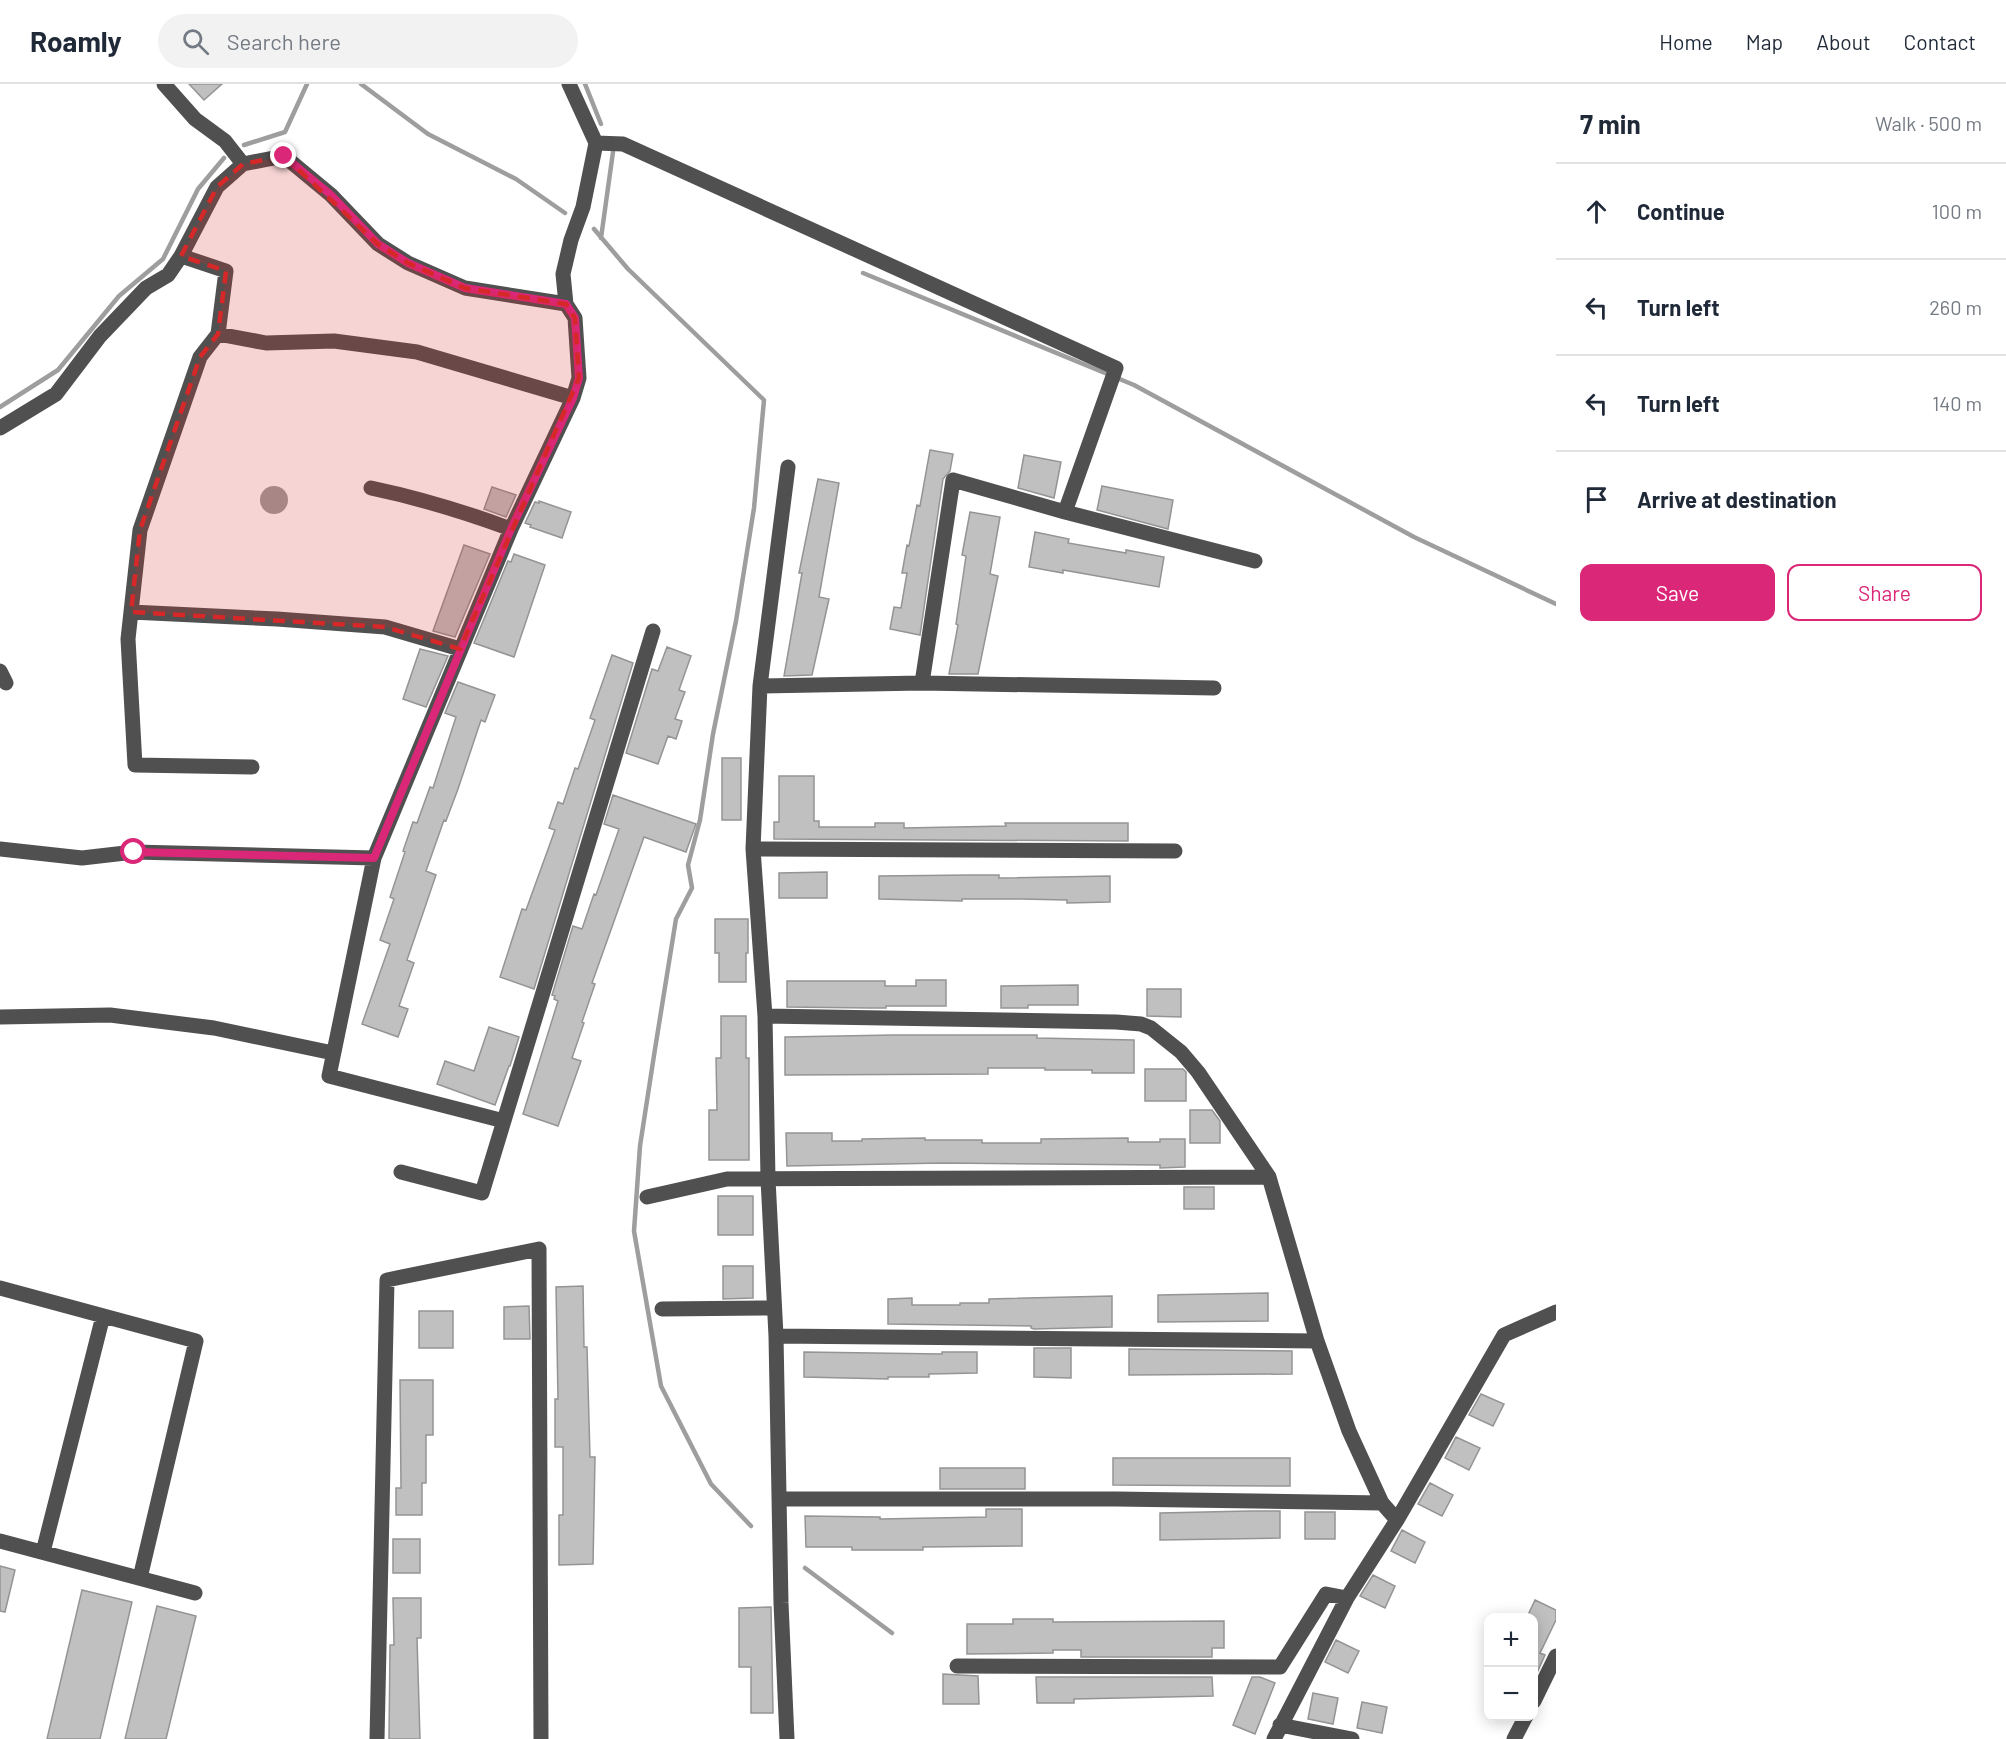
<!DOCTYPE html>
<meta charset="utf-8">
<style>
body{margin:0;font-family:Barlow,sans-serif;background:#f2f2f3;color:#1f2937}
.controls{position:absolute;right:18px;bottom:18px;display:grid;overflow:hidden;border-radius:12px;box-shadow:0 3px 15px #0003}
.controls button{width:54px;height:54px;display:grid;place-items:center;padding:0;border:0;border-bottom:2px solid #e0e1e3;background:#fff;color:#1f2937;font:30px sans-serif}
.stop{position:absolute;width:18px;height:18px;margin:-14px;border:4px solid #db2777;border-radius:50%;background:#fff}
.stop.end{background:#db2777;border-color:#fff;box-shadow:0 2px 6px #0008}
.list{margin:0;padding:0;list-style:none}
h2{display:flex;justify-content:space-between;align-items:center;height:78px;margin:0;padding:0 24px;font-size:26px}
h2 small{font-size:20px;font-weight:400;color:#747a83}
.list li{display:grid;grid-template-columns:39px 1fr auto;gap:18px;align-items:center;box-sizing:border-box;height:96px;padding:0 24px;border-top:2px solid #e0e1e3}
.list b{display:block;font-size:22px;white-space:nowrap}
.list em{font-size:20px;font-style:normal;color:#747a83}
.actions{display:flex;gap:12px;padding:18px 24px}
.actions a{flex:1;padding:14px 0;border:2px solid #db2777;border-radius:12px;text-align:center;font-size:21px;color:#db2777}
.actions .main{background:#db2777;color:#fff}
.icon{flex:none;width:33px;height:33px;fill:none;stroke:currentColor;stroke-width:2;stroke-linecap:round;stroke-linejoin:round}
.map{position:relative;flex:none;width:1556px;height:1655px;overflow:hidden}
header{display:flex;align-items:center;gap:36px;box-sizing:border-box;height:84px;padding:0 30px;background:#fff;border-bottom:2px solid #e0e1e3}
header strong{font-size:28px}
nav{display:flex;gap:33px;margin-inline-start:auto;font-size:21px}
.search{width:420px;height:54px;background:#f2f2f3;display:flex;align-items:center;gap:15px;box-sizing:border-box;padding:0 21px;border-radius:33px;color:#747a83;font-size:22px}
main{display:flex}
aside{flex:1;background:#fff}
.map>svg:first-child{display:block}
.water{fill:#9e9e9e}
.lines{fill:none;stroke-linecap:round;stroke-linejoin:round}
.stream{stroke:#9e9e9e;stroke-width:4.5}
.building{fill:#c0c0c0;stroke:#949494;stroke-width:1.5}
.minor{stroke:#505050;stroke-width:15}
.route{stroke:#db2777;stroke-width:8}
.marked{fill:#d62828;fill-opacity:0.2;stroke:#d62828;stroke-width:4.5;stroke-dasharray:12 8;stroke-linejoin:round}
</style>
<header>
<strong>Roamly</strong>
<div class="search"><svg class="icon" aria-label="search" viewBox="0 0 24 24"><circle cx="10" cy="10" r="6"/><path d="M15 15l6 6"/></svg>Search here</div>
<nav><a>Home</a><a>Map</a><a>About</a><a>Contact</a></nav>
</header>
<main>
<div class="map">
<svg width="1556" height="1655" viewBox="0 0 1556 1655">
<rect width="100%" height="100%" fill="#fff"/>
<!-- water -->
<path class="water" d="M260 416a14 14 0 1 1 28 0a14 14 0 1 1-28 0Z"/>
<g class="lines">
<!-- stream -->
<path class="stream" d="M 361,0 L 428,50 L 516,95 L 565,129
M 585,0 L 601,40
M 244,61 L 285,48 L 307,0
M 594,145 L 628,185 L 764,316 L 754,424 L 736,537 L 713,650 L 700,736 L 688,781 L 692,804 L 676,835 L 655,965 L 640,1062 L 634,1147 L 661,1302 L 711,1400 L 751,1442
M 601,154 L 613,68
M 863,189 L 1134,301 L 1414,453 L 1556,520
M 0,323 L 58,286 L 119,212 L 163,175 L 198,105 L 224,74
M 805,1484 L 892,1549"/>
</g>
<!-- building -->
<path class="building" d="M 189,0 L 222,0 L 204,16 Z
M 930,366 L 953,370 L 950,387 L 943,395 L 920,551 L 890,545 L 894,523 L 901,524 L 907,489 L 902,489 L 907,461 L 909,462 L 917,421 L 920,422 Z
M 1024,371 L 1061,378 L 1054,414 L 1018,404 Z
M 818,395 L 839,399 L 819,513 L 829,515 L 812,591 L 784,592 L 802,489 L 799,489 Z
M 1102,402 L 1173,416 L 1168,445 L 1097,426 Z
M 492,403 L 516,411 L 506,433 L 484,425 Z
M 539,417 L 571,428 L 562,454 L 530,443 L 531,441 L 525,439 L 535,418 L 539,419 Z
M 970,428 L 1000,433 L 990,490 L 998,492 L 978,590 L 949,590 L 958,541 L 956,540 L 966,472 L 962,471 Z
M 1035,448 L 1069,455 L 1068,459 L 1126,469 L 1126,466 L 1164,473 L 1159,503 L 1063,486 L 1063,489 L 1029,483 Z
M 464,461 L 490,470 L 455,553 L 433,547 Z
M 514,470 L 545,481 L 514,573 L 474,559 L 508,477 L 511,478 Z
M 667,563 L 691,572 L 679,606 L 685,608 L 675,635 L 682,637 L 676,655 L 668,652 L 658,680 L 626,669 L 652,585 L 658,587 Z
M 420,565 L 448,572 L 426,623 L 403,615 Z
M 612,571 L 633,579 L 534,905 L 500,893 L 522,825 L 526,826 L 555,746 L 549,744 L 558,718 L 563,720 L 575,684 L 578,685 L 595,636 L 590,634 Z
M 458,598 L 495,611 L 485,638 L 481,636 L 458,705 L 446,737 L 444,736 L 426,787 L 436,791 L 407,876 L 414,879 L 399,922 L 408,925 L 398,953 L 362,940 L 390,860 L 380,856 L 394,815 L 390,813 L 405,768 L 403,767 L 413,738 L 417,739 L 430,703 L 433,704 L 456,633 L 445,629 Z
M 722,674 L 741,674 L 741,736 L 722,736 Z
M 779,692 L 814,692 L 814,737 L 819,737 L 819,743 L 875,743 L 875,739 L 904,739 L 904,744 L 1006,742 L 1005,739 L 1128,739 L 1128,757 L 774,755 L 774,738 L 779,738 Z
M 613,711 L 696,740 L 686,768 L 644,753 L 592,899 L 595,900 L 582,938 L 584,939 L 572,974 L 581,977 L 558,1042 L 523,1030 L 558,917 L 554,915 L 555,912 L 552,911 L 573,842 L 582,845 L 594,810 L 596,811 L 619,745 L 604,740 Z
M 827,788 L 827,814 L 779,814 L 779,789 Z
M 971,791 L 999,791 L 999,794 L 1110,792 L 1110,818 L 1067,819 L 1067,816 L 1021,815 L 962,815 L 962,817 L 879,815 L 879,792 Z
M 715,835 L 748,835 L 748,869 L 746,869 L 746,898 L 719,898 L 719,869 L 715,869 Z
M 916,896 L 946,896 L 946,922 L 886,922 L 886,924 L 870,924 L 787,923 L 787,897 L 885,897 L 885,902 L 916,902 Z
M 1078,901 L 1078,921 L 1028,921 L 1028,924 L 1001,924 L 1001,902 Z
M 1147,905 L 1181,905 L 1181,933 L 1147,932 Z
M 721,932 L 746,932 L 746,974 L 749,974 L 749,1076 L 709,1076 L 709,1026 L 717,1026 L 716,974 L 721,974 Z
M 489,943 L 519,953 L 510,982 L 509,982 L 495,1021 L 437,1000 L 445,977 L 474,987 Z
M 893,951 L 1037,951 L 1037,954 L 1134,956 L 1134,989 L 1092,989 L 1092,986 L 1045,986 L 1045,984 L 988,984 L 988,990 L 785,991 L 785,953 Z
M 1145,985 L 1183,985 L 1186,988 L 1186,1017 L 1145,1017 Z
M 1190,1026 L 1212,1026 L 1220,1037 L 1220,1059 L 1190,1059 Z
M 786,1049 L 832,1049 L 832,1057 L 862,1057 L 862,1055 L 925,1054 L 925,1056 L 982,1056 L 982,1059 L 1041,1059 L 1041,1055 L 1128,1054 L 1128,1058 L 1160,1058 L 1160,1055 L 1185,1055 L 1185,1083 L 1160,1084 L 1160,1081 L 943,1079 L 787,1082 Z
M 1184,1103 L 1214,1103 L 1214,1125 L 1184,1125 Z
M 718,1112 L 753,1112 L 753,1151 L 718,1151 Z
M 723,1182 L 753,1182 L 753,1214 L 723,1215 Z
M 583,1202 L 584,1263 L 587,1263 L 590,1373 L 595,1373 L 593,1480 L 559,1481 L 559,1431 L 563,1431 L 563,1363 L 555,1363 L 555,1315 L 558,1315 L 556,1203 Z
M 1268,1209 L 1268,1237 L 1158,1238 L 1158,1211 Z
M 1112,1212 L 1112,1243 L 1034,1245 L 1031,1244 L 1031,1242 L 888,1240 L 888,1215 L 912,1214 L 912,1221 L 960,1221 L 960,1219 L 989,1219 L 989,1215 Z
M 529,1222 L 530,1255 L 504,1255 L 504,1223 Z
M 419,1227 L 453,1227 L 453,1264 L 419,1264 Z
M 1034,1264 L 1071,1264 L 1071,1294 L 1034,1293 Z
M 1129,1265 L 1292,1267 L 1292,1290 L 1129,1291 Z
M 804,1268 L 942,1270 L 942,1268 L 977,1268 L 977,1289 L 929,1290 L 929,1293 L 888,1293 L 888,1295 L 804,1293 Z
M 400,1296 L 433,1296 L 433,1351 L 426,1351 L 426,1399 L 422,1399 L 422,1431 L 396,1431 L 396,1404 L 401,1404 Z
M 1481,1310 L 1504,1320 L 1493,1342 L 1469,1331 Z
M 1456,1353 L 1480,1364 L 1469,1386 L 1445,1374 Z
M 1113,1374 L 1290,1374 L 1290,1402 L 1113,1401 Z
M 940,1384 L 1025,1384 L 1025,1405 L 940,1405 Z
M 1430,1399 L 1453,1411 L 1442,1432 L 1418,1420 Z
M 986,1425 L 1022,1425 L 1022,1462 L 923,1463 L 923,1466 L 852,1466 L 852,1463 L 806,1463 L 805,1432 L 880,1433 L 880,1435 L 986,1433 Z
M 1250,1427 L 1280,1427 L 1280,1454 L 1160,1456 L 1160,1429 Z
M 1305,1428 L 1335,1428 L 1335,1455 L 1305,1455 Z
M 1402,1446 L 1425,1458 L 1415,1479 L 1391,1467 Z
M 393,1455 L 420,1455 L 420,1489 L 393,1489 Z
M 0,1482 L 15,1486 L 5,1528 L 0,1527 Z
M 1373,1491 L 1395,1502 L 1385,1524 L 1360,1512 Z
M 82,1506 L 132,1518 L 100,1655 L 47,1655 Z
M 393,1514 L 421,1514 L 421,1554 L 417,1554 L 420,1655 L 389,1655 L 390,1561 L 394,1561 Z
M 1535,1516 L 1556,1526 L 1556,1536 L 1540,1569 L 1545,1571 L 1535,1593 L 1533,1533 L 1527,1533 Z
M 157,1522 L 196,1532 L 166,1655 L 125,1655 Z
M 771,1523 L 773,1629 L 751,1629 L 751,1583 L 739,1583 L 739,1524 Z
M 1013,1535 L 1053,1535 L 1053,1538 L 1224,1537 L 1224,1564 L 1212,1564 L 1212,1573 L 1081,1573 L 1081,1566 L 1053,1566 L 1053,1569 L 967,1570 L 967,1540 L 1013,1540 Z
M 1336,1556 L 1359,1567 L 1348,1589 L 1325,1578 Z
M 943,1590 L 978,1592 L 979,1620 L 943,1620 Z
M 1036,1593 L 1212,1593 L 1213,1612 L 1074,1615 L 1074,1619 L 1037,1619 Z
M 1252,1593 L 1260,1593 L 1275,1599 L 1255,1650 L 1233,1641 Z
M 1313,1609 L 1338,1614 L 1333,1640 L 1308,1635 Z
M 1362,1618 L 1387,1623 L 1382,1649 L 1357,1644 Z"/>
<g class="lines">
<!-- minor -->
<path class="minor" d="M 164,0 L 195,35 L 225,57 L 243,80
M 596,59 L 623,60 L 1116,284 L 1065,428
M 181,172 L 226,187 L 218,250 L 200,273 L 140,446 L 128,555 L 135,681 L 252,683
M 218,250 L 266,259 L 334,257 L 417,268 L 573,314
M 0,344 L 56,310 L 100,252 L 146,204 L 168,191 L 181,172 L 217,103 L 243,80 L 284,72 L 331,111 L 378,160 L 408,179 L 465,204 L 566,220
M 371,404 C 419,414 465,428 511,445
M 131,528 L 277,535 L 385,543 L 460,565
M 0,587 L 6,599
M 922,599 L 953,396 L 1065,428 L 1255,477
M 760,602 L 922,599 L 1214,604
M 0,765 L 82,774 L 134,768 L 374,774
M 753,765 L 1175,767
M 765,932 L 1116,938 L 1141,940 L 1151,944 L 1181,968 L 1198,988 L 1269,1093 L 1317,1257 L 1349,1347 L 1382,1419 L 1397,1436
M 0,933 L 110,931 L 214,944 L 333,969
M 504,1037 L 329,992 L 374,774 L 511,445 L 573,314 L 579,294 L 575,234 L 566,220 L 563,190 L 571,156 L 583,123 L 596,59 L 569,0
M 401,1088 L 482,1109 L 653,547
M 647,1113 L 727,1095 L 1269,1093
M 0,1204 L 196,1257 L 140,1494
M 662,1225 L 774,1224
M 776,1252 L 1317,1257
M 779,1415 L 1116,1415 L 1382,1419
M 0,1457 L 195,1509
M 43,1468 L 103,1232
M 957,1582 L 1280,1583 L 1326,1510 L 1347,1514
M 1534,1617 L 1556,1572
M 1280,1641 L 1352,1655
M 377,1655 L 387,1196 L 539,1165 L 541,1655
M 787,1655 L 781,1519 L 776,1252 L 768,1095 L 765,932 L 753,765 L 760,602 L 788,383
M 1274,1655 L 1347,1514 L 1397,1436 L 1504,1251 L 1556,1228
M 1514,1655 L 1526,1632"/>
</g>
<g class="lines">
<!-- route -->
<path class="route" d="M 134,768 L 374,774 L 511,445 L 573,314 L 579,294 L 575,234 L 566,220 L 465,204 L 408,179 L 378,160 L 331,111 L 284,72"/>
</g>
<!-- marked area -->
<path class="marked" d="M 284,72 L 378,160 L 408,179 L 465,204 L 566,220 L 575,234 L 579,294 L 460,565 L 385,543 L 131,528 L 140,446 L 200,273 L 218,250 L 226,187 L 181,172 L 217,103 L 243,80 Z"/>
</svg>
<div class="controls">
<button>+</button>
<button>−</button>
</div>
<div class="stop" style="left:134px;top:768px"></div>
<div class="stop end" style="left:284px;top:72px"></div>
</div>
<aside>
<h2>7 min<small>Walk · 500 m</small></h2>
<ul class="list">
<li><svg class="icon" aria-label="ahead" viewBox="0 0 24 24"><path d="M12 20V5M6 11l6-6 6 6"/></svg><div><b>Continue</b></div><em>100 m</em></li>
<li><svg class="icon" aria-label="left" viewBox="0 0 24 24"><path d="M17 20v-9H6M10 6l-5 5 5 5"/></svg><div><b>Turn left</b></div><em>260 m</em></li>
<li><svg class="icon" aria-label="left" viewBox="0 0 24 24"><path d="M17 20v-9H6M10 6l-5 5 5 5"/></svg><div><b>Turn left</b></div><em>140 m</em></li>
<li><svg class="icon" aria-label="arrive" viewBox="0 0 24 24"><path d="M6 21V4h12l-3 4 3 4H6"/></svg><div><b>Arrive at destination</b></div></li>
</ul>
<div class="actions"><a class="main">Save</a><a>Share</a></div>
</aside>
</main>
